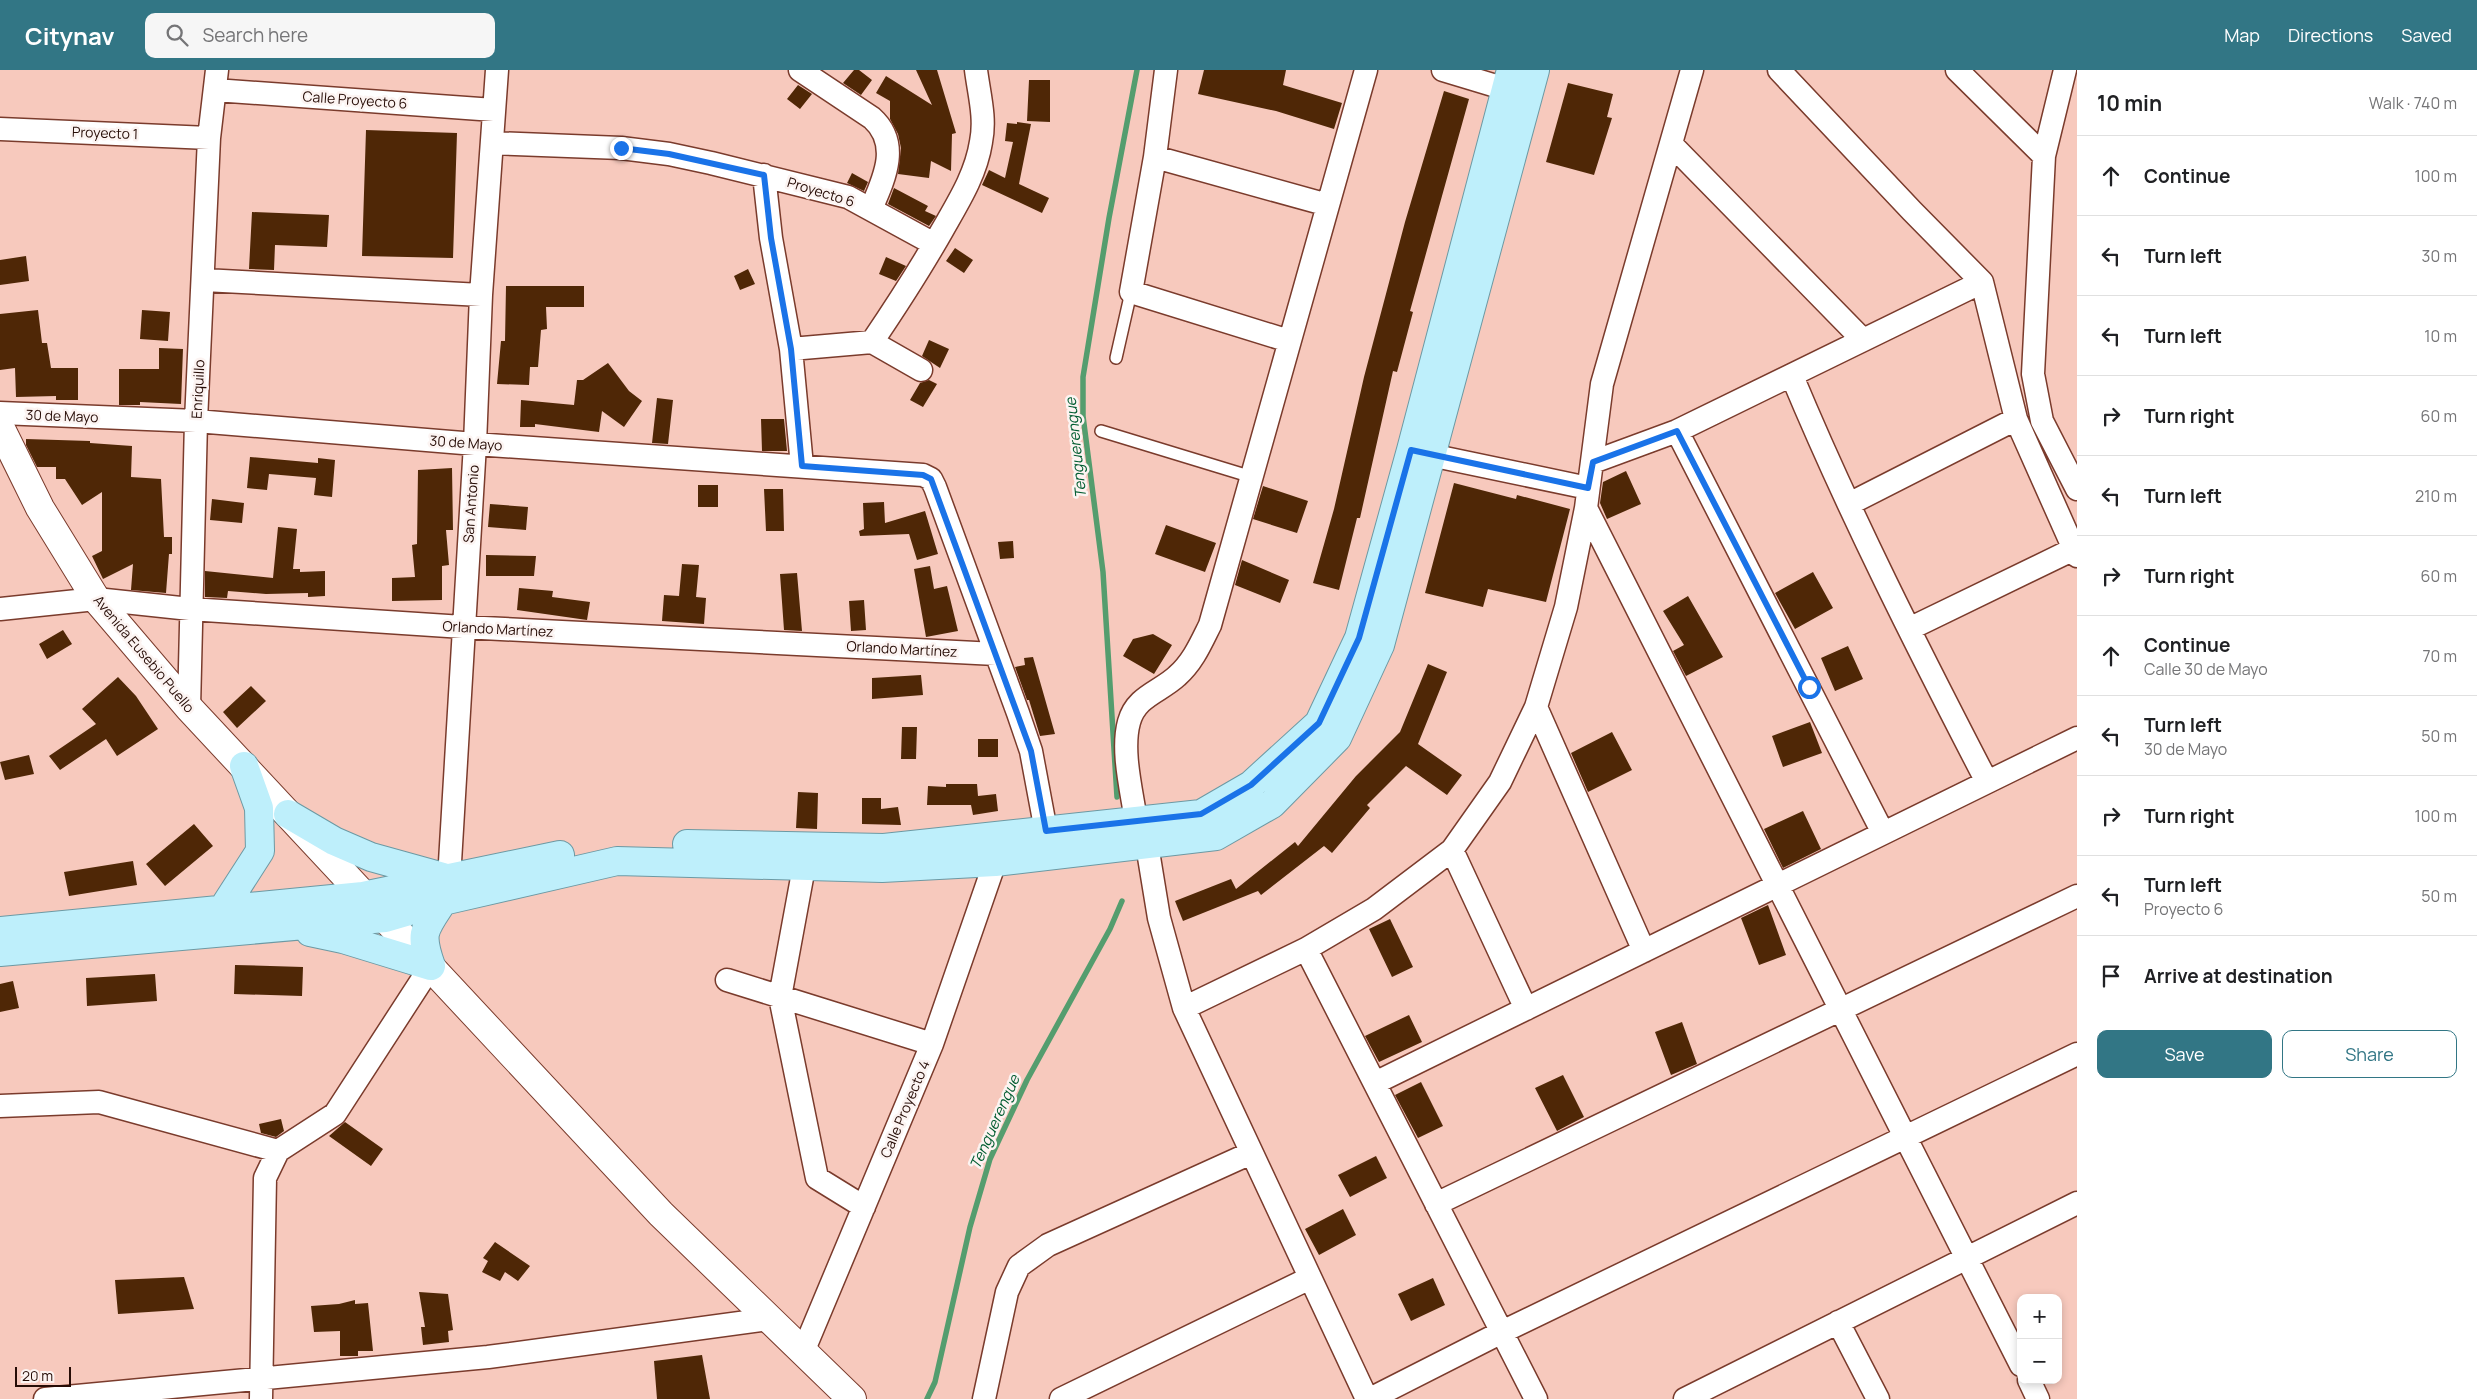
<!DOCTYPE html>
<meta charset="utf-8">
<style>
body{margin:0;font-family:Manrope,sans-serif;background:#f6f6f6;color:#202124}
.controls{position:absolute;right:15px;bottom:15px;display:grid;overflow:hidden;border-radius:10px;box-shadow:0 2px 8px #0003}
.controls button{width:45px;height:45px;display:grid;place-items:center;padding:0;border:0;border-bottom:1px solid #e0e0e0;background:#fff;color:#202124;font:25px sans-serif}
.scale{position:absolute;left:15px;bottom:12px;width:56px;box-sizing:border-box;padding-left:5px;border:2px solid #260c06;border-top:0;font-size:14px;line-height:18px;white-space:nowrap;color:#260c06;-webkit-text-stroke:4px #fcf4f2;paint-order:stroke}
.stop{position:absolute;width:15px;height:15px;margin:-11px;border:4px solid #1a73e8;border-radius:50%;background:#fff}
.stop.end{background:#1a73e8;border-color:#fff;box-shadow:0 1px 5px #0008}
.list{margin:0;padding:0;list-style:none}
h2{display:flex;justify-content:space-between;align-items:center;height:65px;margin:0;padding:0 20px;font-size:21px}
h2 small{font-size:16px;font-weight:400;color:#757577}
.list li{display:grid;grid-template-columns:32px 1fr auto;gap:15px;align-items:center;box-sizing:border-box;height:80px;padding:0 20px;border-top:1px solid #e0e0e0}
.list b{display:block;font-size:19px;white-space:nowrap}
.list p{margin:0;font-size:16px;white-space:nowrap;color:#757577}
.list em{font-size:16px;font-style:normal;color:#757577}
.actions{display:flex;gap:10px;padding:15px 20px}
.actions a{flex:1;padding:11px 0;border:1px solid #327685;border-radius:10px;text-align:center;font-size:18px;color:#327685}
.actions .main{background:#327685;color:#fff}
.icon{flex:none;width:28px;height:28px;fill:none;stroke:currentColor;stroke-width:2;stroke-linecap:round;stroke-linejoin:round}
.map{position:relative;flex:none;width:2077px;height:1329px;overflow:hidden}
header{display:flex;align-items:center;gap:30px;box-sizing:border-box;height:70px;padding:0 25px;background:#327685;color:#fff}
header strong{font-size:24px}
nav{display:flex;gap:28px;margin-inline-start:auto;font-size:18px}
.search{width:350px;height:45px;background:#f6f6f6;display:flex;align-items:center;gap:12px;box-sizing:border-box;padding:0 18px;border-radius:10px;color:#757577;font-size:19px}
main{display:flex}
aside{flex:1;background:#fff}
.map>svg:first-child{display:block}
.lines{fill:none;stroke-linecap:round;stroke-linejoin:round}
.stream{stroke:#549d6e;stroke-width:5.5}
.building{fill:#4f2706}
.lane-casing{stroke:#7a3b2c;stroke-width:14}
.street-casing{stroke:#7a3b2c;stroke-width:25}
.secondary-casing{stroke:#7a3b2c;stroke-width:30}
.primary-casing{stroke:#6c99a3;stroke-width:30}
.lane{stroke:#fff;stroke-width:11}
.street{stroke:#fff;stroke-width:22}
.secondary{stroke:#fff;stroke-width:28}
.primary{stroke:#beeffb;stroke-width:28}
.route{stroke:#1a73e8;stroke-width:6}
.labels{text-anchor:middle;stroke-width:5;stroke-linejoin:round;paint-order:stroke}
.street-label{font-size:14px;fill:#260c06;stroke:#fcf4f2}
.water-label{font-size:15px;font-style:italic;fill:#005c30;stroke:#fcf4f2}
</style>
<header>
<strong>Citynav</strong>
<div class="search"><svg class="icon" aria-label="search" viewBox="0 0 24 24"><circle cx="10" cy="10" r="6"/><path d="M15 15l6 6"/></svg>Search here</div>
<nav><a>Map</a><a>Directions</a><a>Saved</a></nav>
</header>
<main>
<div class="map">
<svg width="2077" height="1329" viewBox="0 0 2077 1329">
<rect width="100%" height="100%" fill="#f7c9bd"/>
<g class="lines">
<!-- stream -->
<path class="stream" d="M 1117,727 L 1103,502 L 1083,346 L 1083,307 L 1109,148 L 1137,0
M 927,1329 L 935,1312 L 970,1157 L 990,1089 L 1027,1010 L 1110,859 L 1122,831"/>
</g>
<!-- building -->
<path class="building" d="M 854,0 L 859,0 L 872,10 L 861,25 L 843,13 Z
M 916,0 L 937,0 L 956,63 L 952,64 L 951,101 L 931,91 L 929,108 L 898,104 L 901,78 L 898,64 L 890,49 L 890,31 L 876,23 L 886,6 L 932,35 Z
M 1204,0 L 1286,0 L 1283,15 L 1342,33 L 1334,59 L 1276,41 L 1198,24 Z
M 1029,10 L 1050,10 L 1050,52 L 1027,51 Z
M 1568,13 L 1613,24 L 1607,47 L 1612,48 L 1594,105 L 1546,92 Z
M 798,15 L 812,24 L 800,39 L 787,29 Z
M 1444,21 L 1469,29 L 1410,241 L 1413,242 L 1397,302 L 1393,301 L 1360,448 L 1357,448 L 1339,520 L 1313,513 L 1334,439 L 1364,307 L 1405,152 Z
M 1017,52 L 1031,54 L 1019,114 L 1049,128 L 1042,143 L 982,115 L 989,100 L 1005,108 L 1013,72 L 1005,71 L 1007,53 L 1017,54 Z
M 366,60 L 457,63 L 453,188 L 362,186 Z
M 852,103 L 868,112 L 864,121 L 847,113 Z
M 894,118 L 928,136 L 925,141 L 936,146 L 929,156 L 888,134 Z
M 252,142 L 329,145 L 327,177 L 275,175 L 274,200 L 249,199 Z
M 955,178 L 973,190 L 964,203 L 946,191 Z
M 26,186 L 29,211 L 0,215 L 0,190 Z
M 886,187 L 906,196 L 896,211 L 879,204 Z
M 748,199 L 755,214 L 740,220 L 734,206 Z
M 506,216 L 584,216 L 584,237 L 546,237 L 547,259 L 541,260 L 538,297 L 530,297 L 529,315 L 497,314 L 501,271 L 505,271 Z
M 38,240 L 42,273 L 47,273 L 51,298 L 78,298 L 78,330 L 56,330 L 56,326 L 16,327 L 15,298 L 0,300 L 0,244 Z
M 142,240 L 170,242 L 168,271 L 140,269 Z
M 929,270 L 949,279 L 940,298 L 922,286 Z
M 159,278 L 183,279 L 181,334 L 140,332 L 140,335 L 119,335 L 119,299 L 159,299 Z
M 608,293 L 629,321 L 642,331 L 624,357 L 602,341 L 599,362 L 535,354 L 535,357 L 520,357 L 521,330 L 574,335 L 577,310 L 583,310 Z
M 929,310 L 937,314 L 923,337 L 910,330 L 920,313 Z
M 657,328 L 673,330 L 668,374 L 652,373 Z
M 761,349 L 784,349 L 787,381 L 762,381 Z
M 26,369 L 90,371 L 90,373 L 132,376 L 131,407 L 161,409 L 164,467 L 172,467 L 172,484 L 169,484 L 166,523 L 131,520 L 133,494 L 103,509 L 92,486 L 102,481 L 102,422 L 82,435 L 65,409 L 56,409 L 56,397 L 37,397 L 26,375 Z
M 250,387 L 318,393 L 318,388 L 335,390 L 332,427 L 314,425 L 316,408 L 269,404 L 267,420 L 247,418 Z
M 452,398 L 453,460 L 446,460 L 449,495 L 442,496 L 442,530 L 392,531 L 392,508 L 415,507 L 412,475 L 417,474 L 418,400 Z
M 1626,401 L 1641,434 L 1607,449 L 1600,433 L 1603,412 Z
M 1454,413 L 1516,429 L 1517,425 L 1570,439 L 1546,532 L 1488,519 L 1483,537 L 1425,523 Z
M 698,415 L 718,415 L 718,437 L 698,437 Z
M 1263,416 L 1308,431 L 1297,463 L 1253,449 Z
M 764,419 L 783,419 L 784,461 L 766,461 Z
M 212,429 L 244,433 L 242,453 L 210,450 Z
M 884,432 L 885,453 L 925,441 L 938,484 L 917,490 L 909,464 L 860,466 L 859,461 L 864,459 L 863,433 Z
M 490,434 L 528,437 L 526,460 L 488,457 Z
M 1166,455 L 1216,473 L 1205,502 L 1155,484 Z
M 278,457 L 297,459 L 293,499 L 300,499 L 300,502 L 325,501 L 325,526 L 308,527 L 308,523 L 266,524 L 228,521 L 227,528 L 205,527 L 205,501 L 273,508 Z
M 1013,471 L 1014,488 L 1000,489 L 998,472 Z
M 486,485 L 536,486 L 534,506 L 486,506 Z
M 1242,490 L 1289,510 L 1280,533 L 1235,515 Z
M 682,494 L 699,495 L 696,527 L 706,528 L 704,554 L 662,551 L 664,525 L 679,526 Z
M 930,496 L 934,519 L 947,516 L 958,561 L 926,567 L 914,499 Z
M 1813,502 L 1833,538 L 1795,559 L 1775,523 Z
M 797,503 L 802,561 L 784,560 L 780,504 Z
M 519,518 L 553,521 L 552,527 L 590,532 L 587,550 L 517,540 Z
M 1688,526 L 1723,587 L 1686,606 L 1673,581 L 1684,575 L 1663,541 Z
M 864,530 L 866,560 L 851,561 L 849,531 Z
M 63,560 L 72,574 L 47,589 L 39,574 Z
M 1153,564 L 1172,575 L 1154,604 L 1123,586 L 1133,569 Z
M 1848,576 L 1863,609 L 1835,621 L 1821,588 Z
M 1033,587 L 1055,664 L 1040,666 L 1029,630 L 1027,630 L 1015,597 L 1025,595 L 1024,588 Z
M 1428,594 L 1447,602 L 1418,674 L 1462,705 L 1447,725 L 1406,696 L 1367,735 L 1370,738 L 1332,783 L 1324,776 L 1261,825 L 1258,821 L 1183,851 L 1175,831 L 1231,809 L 1236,819 L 1295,772 L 1298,776 L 1356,706 L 1400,662 Z
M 921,605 L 923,625 L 872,629 L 872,608 Z
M 118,607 L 136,626 L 158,659 L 117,686 L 106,669 L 60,700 L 49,686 L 96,654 L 82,639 Z
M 251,616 L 266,631 L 237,658 L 223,642 Z
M 1810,652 L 1822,683 L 1783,697 L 1772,666 Z
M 902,657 L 917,657 L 916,689 L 901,689 Z
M 1612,662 L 1632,700 L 1588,722 L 1571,683 Z
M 978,669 L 998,669 L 998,687 L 978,687 Z
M 29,685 L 34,704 L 5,710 L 0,692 Z
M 946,714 L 977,714 L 978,726 L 996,724 L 998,741 L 973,745 L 971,735 L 927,735 L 928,716 L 946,717 Z
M 798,722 L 818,723 L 817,759 L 796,758 Z
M 862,728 L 881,728 L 881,739 L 898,737 L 901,755 L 862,754 Z
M 1803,741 L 1821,779 L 1783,798 L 1764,759 Z
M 194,754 L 213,776 L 165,816 L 146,794 Z
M 133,791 L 137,815 L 69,826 L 64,802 Z
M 1768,835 L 1786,885 L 1759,895 L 1741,848 Z
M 1390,849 L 1413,897 L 1392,907 L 1369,859 Z
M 235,895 L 303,897 L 302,926 L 234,924 Z
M 155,904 L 157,931 L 87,936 L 86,908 Z
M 13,911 L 19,938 L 0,942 L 0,914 Z
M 1409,945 L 1422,972 L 1379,992 L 1365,966 Z
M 1682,952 L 1697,994 L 1671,1005 L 1655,962 Z
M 1563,1005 L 1584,1047 L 1557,1061 L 1535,1018 Z
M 1421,1012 L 1443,1056 L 1418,1068 L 1395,1025 Z
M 281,1049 L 284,1061 L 276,1067 L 261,1063 L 259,1054 Z
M 345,1052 L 383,1079 L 371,1096 L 329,1066 Z
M 1376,1086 L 1387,1108 L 1350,1127 L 1338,1105 Z
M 1343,1139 L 1356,1165 L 1319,1185 L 1305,1159 Z
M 495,1172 L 530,1196 L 518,1211 L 505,1202 L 500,1211 L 482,1202 L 488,1191 L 483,1188 Z
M 184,1207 L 194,1239 L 118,1244 L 115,1210 Z
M 1433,1208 L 1445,1235 L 1411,1251 L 1398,1224 Z
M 419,1222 L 448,1224 L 453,1260 L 448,1261 L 449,1272 L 423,1275 L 421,1257 L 425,1257 Z
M 355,1230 L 355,1234 L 368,1233 L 373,1281 L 358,1281 L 358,1286 L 340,1286 L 340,1261 L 314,1262 L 311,1236 L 339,1234 Z
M 702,1285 L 710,1329 L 657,1329 L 654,1291 Z"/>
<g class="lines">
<defs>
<path id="lane" d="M 1116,288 L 1131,222
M 1101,361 L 1252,407"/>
<path id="street" d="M 800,0 L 872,48 C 901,74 884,109 871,139
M 1166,0 L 1155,87 L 1131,222 L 1289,271
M 1443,0 L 1506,19
M 1779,0 L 1912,141 L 1982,212 L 2016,349 L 2077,486
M 1957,0 L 2044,86 L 2033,304 L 2042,351 L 2077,419
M 215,20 L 494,40
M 0,59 L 209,68
M 492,73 L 621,78 L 669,84 L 711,93 L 848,127 L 934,174
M 1672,75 L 1863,270
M 2044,86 L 2065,0
M 1155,87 L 1328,135
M 764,105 L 771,168 L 791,279 L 802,396
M 204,210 L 481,225
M 872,272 L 921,300
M 791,279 L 872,272 C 897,235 921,198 943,159 C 959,131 976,104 981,72 C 986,48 979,24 976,0
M 1792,306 C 1850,445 1918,579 1987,712
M 0,343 L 196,351 L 475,374 L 923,405 L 931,409 L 935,417 L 1018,643 L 1031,681 L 1046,761
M 1677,361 L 1982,212
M 1416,382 L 1588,418
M 1593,392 L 1677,361 L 1883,763
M 1849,434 L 2016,349
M 1586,438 L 2021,1295
M 0,539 L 96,529 L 190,539 L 463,557 L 996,584
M 1909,559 L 2074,479
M 1536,637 L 1644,881
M 189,638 L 196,351 L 209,68 L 217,0
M 1136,751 C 1132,722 1121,681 1129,652 C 1136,626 1160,622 1177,606 C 1193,592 1201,573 1210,555 L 1366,0
M 1147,775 L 1159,848 L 1184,938 L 1367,1329
M 1452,780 L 1526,939
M 804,797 L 780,927 L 817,1108 L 864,1137
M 449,809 L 475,374 L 481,225 L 497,0
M 1306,879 L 1536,1329
M 727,910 L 932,974
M 1184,938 L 1306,879 L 1374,839 L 1452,780 L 1500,712 L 1536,637 L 1566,537 L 1586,438 L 1602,314 L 1692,0
M 1375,1013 L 2077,668
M 0,1036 L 99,1032 L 278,1081
M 1436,1134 L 2077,826
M 1838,1252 L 1878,1329
M 803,1282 L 932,974 L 995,792
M 2029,1310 L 2038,1329
M 45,1329 L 488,1287 L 769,1249
M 261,1329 L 265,1108 L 278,1081 L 335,1044 L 431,896
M 984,1329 L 1007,1222 L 1019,1196 L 1048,1175 L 1251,1083
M 1061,1329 L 1310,1208
M 1370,1329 L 1502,1262 L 2077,984
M 1685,1329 L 2077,1133"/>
<path id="secondary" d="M 0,357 L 40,438 L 96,529 L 189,638 L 661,1144 L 852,1329"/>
<path id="primary" d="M 288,744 L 334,771 L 371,787 L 443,807
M 687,774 L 884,778 L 1201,744 L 1251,715 L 1319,653 L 1359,568 L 1411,380 L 1511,0
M 222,840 L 260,781 L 259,738 L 244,696
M 0,861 L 363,826 L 560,785
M 310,862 L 343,869 L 431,896
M 0,882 L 385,848 L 443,831 L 617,791 L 882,798 L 995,792 L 1216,766 L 1272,734 L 1337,668 L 1380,575 L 1535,0
M 431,896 C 419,862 424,860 443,831"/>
</defs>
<!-- lane casing -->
<use href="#lane" class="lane-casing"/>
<!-- street casing -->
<use href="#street" class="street-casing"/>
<!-- secondary casing -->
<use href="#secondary" class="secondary-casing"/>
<!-- primary casing -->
<use href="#primary" class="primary-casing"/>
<!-- lane -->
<use href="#lane" class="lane"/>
<!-- street -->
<use href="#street" class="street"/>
<!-- secondary -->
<use href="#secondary" class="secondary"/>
<!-- primary -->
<use href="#primary" class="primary"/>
</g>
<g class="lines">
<!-- route -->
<path class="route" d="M 621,78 L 669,84 L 764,105 L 771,168 L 791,279 L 802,396 L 923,405 L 931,409 L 1031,681 L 1046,761 L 1201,744 L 1251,715 L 1319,653 L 1359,568 L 1411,380 L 1588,418 L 1593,392 L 1677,361 L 1809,617"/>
</g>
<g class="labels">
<!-- street labels -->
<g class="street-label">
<text transform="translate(355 30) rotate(4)" y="5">Calle Proyecto 6</text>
<text transform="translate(105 63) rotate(2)" y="5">Proyecto 1</text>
<text transform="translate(821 122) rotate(17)" y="5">Proyecto 6</text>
<text transform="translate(198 319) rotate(-87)" y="5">Enriquillo</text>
<text transform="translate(62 346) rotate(2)" y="5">30 de Mayo</text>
<text transform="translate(466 373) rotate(4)" y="5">30 de Mayo</text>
<text transform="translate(471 434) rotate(-86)" y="5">San Antonio</text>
<text transform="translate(498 559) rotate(3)" y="5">Orlando Martínez</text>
<text transform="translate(902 579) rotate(3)" y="5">Orlando Martínez</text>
<text transform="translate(144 584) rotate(50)" y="5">Avenida Eusebio Puello</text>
<text transform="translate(905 1039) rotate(-67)" y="5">Calle Proyecto 4</text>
</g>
<!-- water labels -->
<g class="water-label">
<text transform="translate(1076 378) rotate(-96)" y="5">Tenguerengue</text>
<text transform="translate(995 1052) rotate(-66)" y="5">Tenguerengue</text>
</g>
</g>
</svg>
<div class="controls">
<button>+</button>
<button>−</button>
</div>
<div class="scale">20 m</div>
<div class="stop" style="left:1809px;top:617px"></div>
<div class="stop end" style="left:621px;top:78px"></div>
</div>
<aside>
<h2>10 min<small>Walk · 740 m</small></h2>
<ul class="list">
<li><svg class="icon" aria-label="ahead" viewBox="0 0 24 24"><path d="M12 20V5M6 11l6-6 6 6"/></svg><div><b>Continue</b></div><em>100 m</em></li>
<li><svg class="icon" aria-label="left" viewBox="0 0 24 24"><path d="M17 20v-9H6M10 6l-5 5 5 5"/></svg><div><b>Turn left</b></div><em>30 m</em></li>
<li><svg class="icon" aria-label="left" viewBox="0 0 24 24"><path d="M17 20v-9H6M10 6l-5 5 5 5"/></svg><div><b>Turn left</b></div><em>10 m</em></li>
<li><svg class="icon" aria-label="right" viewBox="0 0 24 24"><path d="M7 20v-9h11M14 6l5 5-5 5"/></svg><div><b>Turn right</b></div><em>60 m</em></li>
<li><svg class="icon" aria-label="left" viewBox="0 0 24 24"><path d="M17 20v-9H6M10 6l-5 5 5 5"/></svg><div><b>Turn left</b></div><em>210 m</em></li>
<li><svg class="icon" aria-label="right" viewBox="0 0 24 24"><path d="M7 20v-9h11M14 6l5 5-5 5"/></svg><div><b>Turn right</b></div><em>60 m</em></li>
<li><svg class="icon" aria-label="ahead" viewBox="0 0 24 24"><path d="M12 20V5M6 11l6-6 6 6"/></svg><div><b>Continue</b><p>Calle 30 de Mayo</p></div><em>70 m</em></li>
<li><svg class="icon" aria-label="left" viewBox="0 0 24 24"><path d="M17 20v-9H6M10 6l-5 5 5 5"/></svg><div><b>Turn left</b><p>30 de Mayo</p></div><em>50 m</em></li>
<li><svg class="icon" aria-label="right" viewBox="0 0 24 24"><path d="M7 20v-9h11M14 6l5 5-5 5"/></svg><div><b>Turn right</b></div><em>100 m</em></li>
<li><svg class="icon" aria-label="left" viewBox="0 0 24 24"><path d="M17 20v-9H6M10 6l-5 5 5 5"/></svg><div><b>Turn left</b><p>Proyecto 6</p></div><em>50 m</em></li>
<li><svg class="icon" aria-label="arrive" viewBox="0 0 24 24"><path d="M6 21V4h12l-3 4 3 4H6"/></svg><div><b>Arrive at destination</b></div></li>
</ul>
<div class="actions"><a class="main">Save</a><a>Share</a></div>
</aside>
</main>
